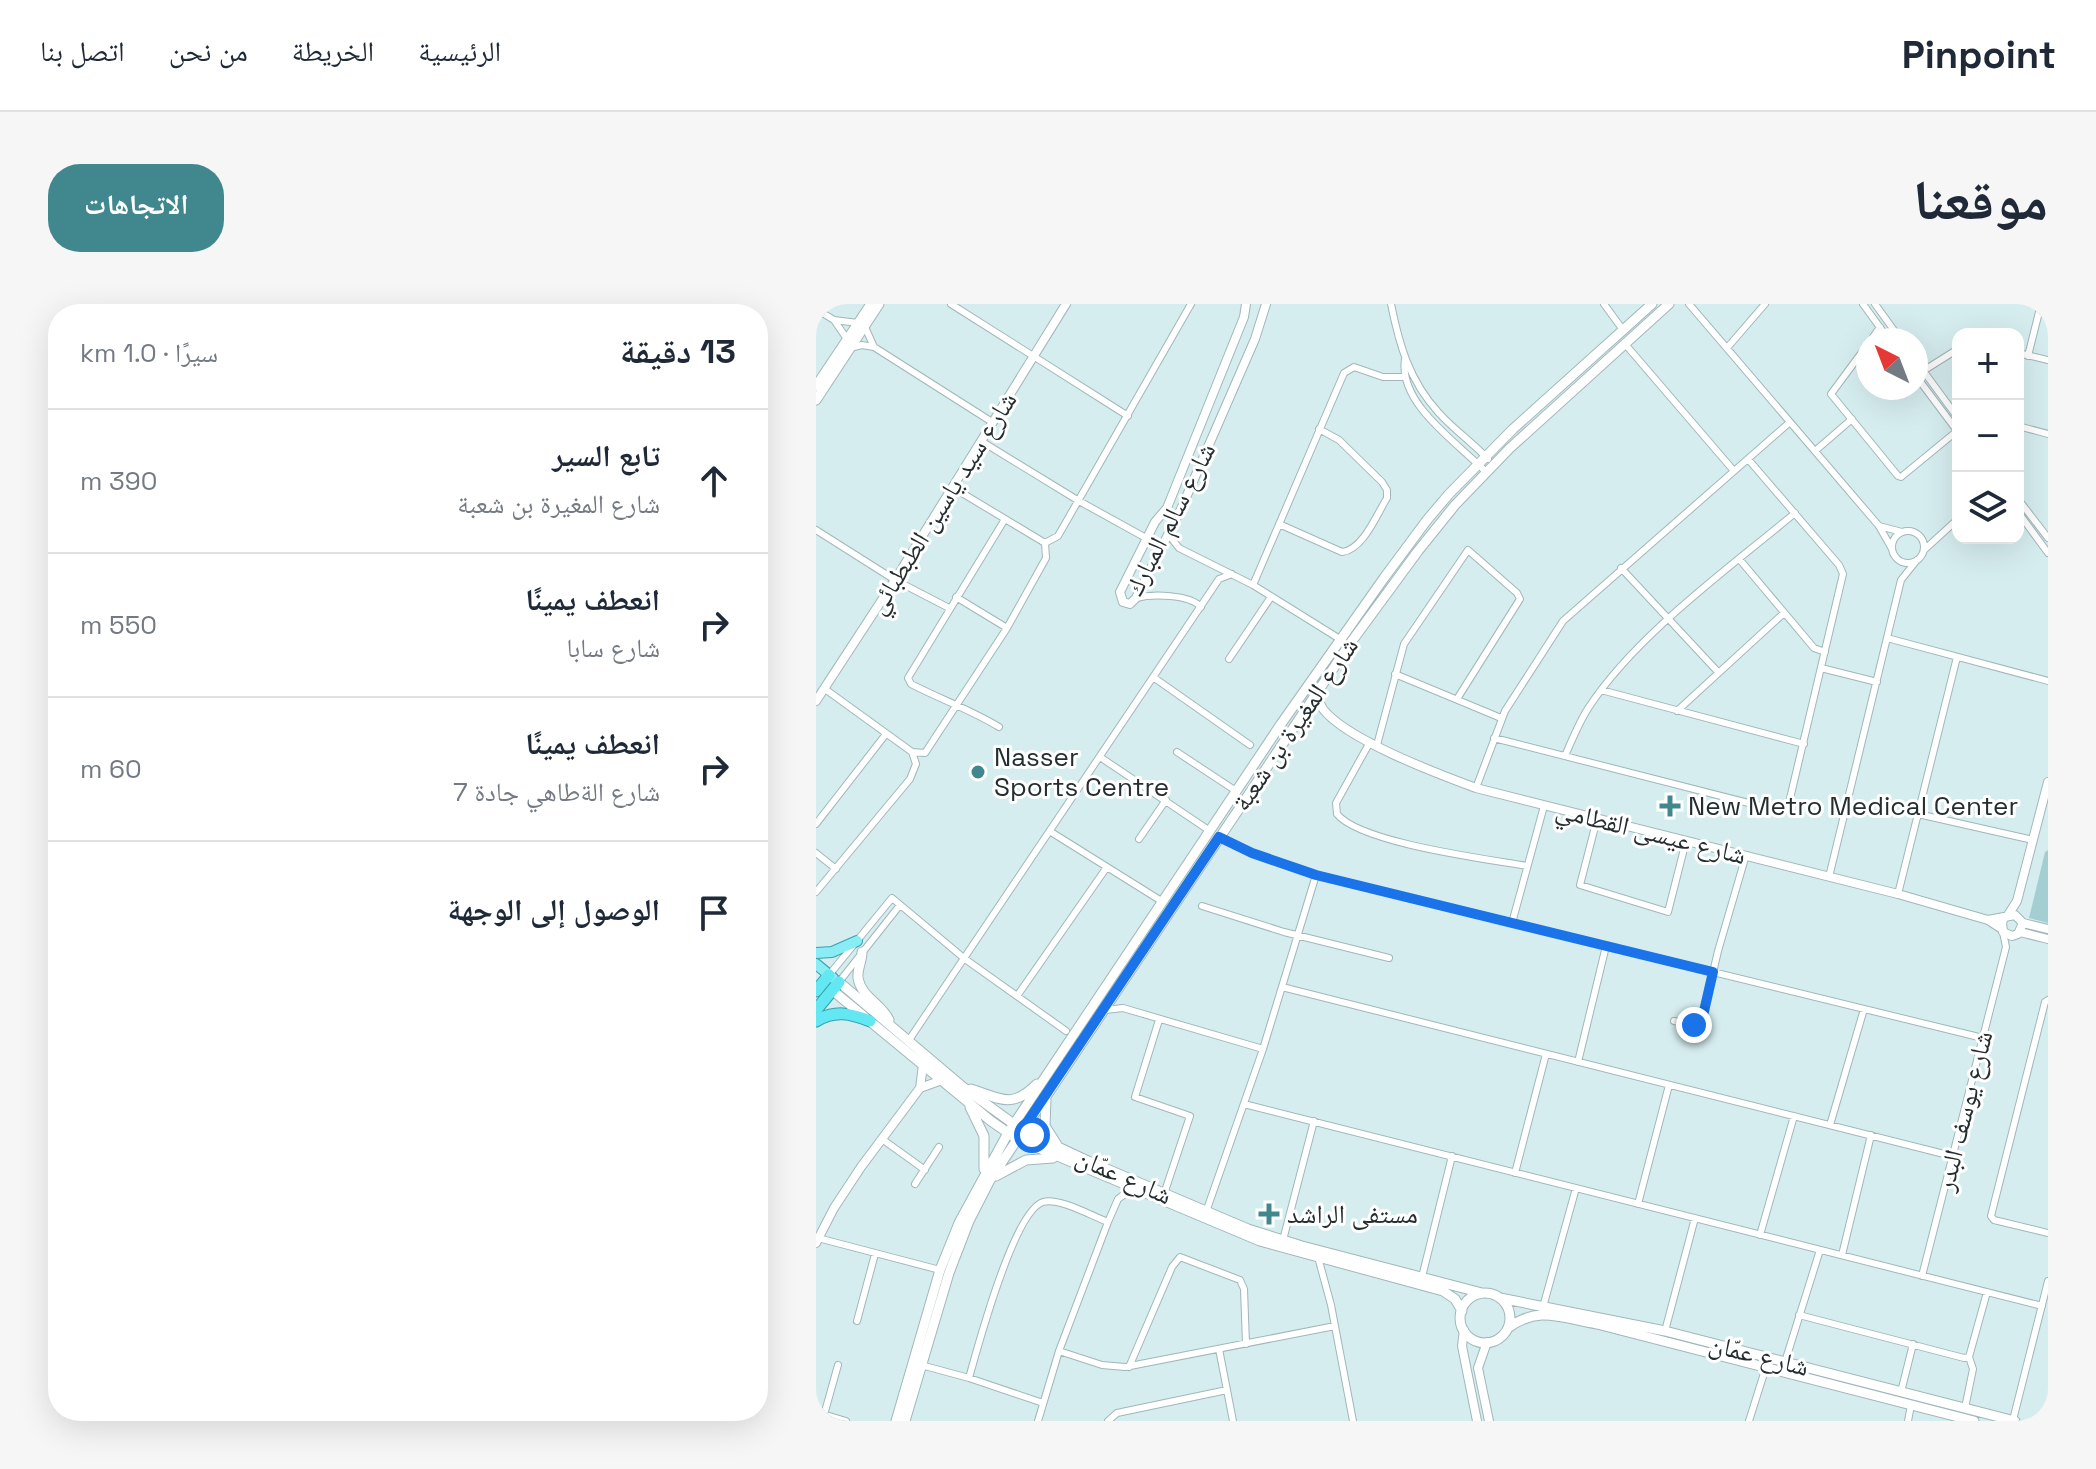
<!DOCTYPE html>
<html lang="ar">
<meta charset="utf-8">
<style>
body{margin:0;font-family:"Space Grotesk","Noto Naskh Arabic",sans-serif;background:#f6f6f7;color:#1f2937;direction:rtl}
.controls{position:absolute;right:24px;top:24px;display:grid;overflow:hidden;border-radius:16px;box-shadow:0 8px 32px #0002}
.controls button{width:72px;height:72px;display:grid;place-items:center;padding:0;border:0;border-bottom:2px solid #e0e1e3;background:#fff;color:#1f2937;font:40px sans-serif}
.compass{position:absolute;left:1040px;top:24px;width:72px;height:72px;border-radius:50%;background:#fff;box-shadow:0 8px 32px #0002;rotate:318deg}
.stop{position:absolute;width:24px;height:24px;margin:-18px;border:6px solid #1a73e8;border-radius:50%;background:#fff}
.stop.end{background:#1a73e8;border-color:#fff;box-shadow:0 2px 8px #0008}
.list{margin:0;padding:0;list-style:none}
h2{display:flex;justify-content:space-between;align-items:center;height:104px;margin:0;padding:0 32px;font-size:34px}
h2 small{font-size:26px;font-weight:400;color:#747a83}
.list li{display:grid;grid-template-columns:52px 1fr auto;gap:24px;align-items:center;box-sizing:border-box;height:144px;padding:0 32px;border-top:2px solid #e0e1e3}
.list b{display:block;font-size:30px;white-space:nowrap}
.list p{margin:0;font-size:26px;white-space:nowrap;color:#747a83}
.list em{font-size:26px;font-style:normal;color:#747a83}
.icon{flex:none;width:44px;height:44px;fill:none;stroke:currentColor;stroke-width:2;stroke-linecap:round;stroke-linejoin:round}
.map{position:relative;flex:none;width:1232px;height:1117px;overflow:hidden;direction:ltr;border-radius:32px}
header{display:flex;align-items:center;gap:48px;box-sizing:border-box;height:112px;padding:0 40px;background:#fff;border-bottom:2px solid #e0e1e3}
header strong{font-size:38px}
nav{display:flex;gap:44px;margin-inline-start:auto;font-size:28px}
.intro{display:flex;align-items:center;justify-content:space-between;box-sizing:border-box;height:192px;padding:0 48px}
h1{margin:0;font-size:56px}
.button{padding:20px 36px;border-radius:32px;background:#40888e;color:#fff;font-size:28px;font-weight:700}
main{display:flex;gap:48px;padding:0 48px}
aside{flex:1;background:#fff;border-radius:32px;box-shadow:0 8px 32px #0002}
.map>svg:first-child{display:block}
.green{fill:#a3ced2}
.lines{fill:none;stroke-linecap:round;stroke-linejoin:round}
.minor-casing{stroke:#a1b7b9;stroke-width:8}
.tertiary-casing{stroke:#a1b7b9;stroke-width:10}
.secondary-casing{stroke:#a1b7b9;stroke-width:11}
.primary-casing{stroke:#34a2ab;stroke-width:12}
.trunk-casing{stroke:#34a2ab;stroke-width:13}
.minor{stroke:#fff;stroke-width:6}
.tertiary{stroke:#fff;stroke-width:8}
.secondary{stroke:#fff;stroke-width:9}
.primary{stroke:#8aedf5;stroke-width:10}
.trunk{stroke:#63e7f2;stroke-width:11}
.route{stroke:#1a73e8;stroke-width:10}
.poi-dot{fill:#40888e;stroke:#fff;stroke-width:3}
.labels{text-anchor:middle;stroke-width:6;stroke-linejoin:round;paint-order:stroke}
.street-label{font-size:26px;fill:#252e2f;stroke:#fff}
.poi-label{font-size:26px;fill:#252e2f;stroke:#fff;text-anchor:start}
</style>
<header>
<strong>Pinpoint</strong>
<nav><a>الرئيسية</a><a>الخريطة</a><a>من نحن</a><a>اتصل بنا</a></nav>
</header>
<div class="intro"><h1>موقعنا</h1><a class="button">الاتجاهات</a></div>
<main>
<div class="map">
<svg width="1232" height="1117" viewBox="0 0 1232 1117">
<rect width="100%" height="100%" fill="#d6edef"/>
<!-- green -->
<path class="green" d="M 1232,546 L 1232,619 L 1213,614 L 1229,548 Z"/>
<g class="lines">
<defs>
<path id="minor" d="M 135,0 L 312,112
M 575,0 C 583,40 593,76 622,108 C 637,125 656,138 672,155
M 788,0 L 807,26
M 873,0 L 1063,222 L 1076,245
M 1047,0 L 1073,36
M 1059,0 L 1085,36
M 0,5 L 18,16 L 31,35
M 18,16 L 42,19
M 49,23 L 58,43
M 1055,36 L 1064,23
M 809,40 L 918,167
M 1052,40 L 1015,90 L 1082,172 L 1085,173 L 1141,127
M 34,44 L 46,41 L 58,43 L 176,118
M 911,44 L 949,0
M 1202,49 L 1232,56
M 1212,52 L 1225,0
M 589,55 C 582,100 642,139 670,168
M 1100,57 L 1142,114
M 1107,67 L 1142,45
M 1100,72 L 1142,128
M 1202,122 L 1232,130
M 165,137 L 263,197 L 330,234
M 999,147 L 1036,115
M 136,183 L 229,239
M 1202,195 L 1232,234
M 1202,208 L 1232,249
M 463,220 L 526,248 C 547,246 561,210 571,194 L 571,186 L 566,178 L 523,136 L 503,125
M 358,222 L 356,235 L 363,244 L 437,281 L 527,337
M 1063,222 L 1086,228
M 0,226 L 79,276 L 133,304
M1076 243a16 16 0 1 1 32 0a16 16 0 1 1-32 0Z
M 229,239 L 242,232 L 375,0
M 1108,246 L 1142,215
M 924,256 L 998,344 L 1009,348
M 805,264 L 902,368
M 437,281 L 528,69 L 538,63 L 567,73 L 588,73
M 140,293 L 191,324
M 320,294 C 336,290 373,290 385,303
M 1071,334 L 1232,377
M 413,355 L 455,293
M 1005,364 L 1061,378
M 579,370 L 685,414
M 337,373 L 434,441
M 9,385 L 96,448 L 109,449 L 191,324 L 230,254 L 229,239
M 785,386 L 988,440
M 861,407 L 968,309
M 183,423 C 155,406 124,395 95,380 L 92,374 L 189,215
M 678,434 L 964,507 L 972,503 L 1027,270 L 1023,261 L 932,155
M 554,438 L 520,499 L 521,510 C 544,539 671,555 711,562
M 561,441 L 588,340 L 652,246 L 701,289 L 704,295 L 641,395
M 361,448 L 420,487
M 749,452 C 756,436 763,418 773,403 C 820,331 912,265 979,209
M 284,453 L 394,527
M 660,484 L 689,407 L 747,317 L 974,118
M 1102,510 L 1217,536
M 781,515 L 764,581 L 852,608 L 870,537
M 0,520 L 70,430
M 235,528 L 347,598
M 404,533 L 436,549 L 500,571 L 1167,734
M 323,535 L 350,496
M 0,549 L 20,565
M 1013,573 L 1085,276 L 1101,256
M 0,588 L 94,475 L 100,460 L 96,448
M 1082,590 L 1141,353
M 386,602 L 468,628 L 573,654
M 696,619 L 728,502
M 13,671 L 76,594 L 149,655 L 250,727
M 23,678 L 84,601
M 466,683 L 1136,852
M 201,692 L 291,563
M 1232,696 L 1229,698 L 1175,912 L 1178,916 L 1232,929
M 289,706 L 307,704 L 447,745
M 343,716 L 319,793 L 374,812 L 348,890
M 858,717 L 878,721 L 886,716 L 902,647 L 930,551
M 93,736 L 403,275 L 416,270
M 762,758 L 790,642
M 428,800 L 1226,1002
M 1014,821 L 1048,705
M 66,835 L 109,866
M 699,869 L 730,750
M 99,880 L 123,843
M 822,900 L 853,781
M 390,908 L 447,745 L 500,571
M 944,931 L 978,812
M 2,934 L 124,966
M 467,936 L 498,817
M 1026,951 L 1055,831
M 502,953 L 515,1001 L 537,1117
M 1106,972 L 1190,643 L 1187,628
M 606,973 L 636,852
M 727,1003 L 760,884
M 983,1011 L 1148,1054 L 1153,1053
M 41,1017 L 59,950
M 849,1027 L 879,914
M 403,1045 L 417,1117
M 243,1047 L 286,1061 L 309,1063 L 519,1022
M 1153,1053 L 1171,988
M 969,1058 L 1004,946
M 105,1061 L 153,1074 L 227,1099
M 313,1063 L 356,963 L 364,953 L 424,976 L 428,985 L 430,1040
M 153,1074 C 162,1042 198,907 227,898 C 242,893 276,912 292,918
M 1085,1088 L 1097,1040
M 1149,1104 L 1157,1065 L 1153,1053
M 0,1108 L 30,1117
M 8,1111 L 22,1061
M 1197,1116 L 1232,977
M 222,1117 L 243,1047 L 292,918 L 302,895 L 315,885
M 292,1117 L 301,1109 L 411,1086
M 933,1117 L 950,1063
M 1092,1117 L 1095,1101"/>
<path id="tertiary" d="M 430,0 L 428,13 L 351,204 L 339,218 L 304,288 L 307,298 L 314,300 L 320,294 L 365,205 L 439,35 L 450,0
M 502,387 C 502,394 503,399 507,405 C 531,436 622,470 660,484 L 1082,590 L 1172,616 L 1186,625
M 0,397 L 79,276 L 250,0
M 1192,611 L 1201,597 L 1232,478
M 1172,616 L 1199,611 L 1207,619 L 1202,630 L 1196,632 L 1187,628 L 1186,618 L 1189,613
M 1207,619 L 1232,625
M 1204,628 L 1232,635
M 104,784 L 126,776
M 0,939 L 18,904 L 45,863 L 104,784 L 107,761
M 648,1026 L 646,1042 L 661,1117
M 671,1038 L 662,1064 L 673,1117"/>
<path id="secondary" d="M 0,82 L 55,0
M 0,96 L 63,0
M 46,648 C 46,657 41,666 42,674 C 45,693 66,700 73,716
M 23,678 L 148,784 L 206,826 L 272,857 L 432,925 L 486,942 L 666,989
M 16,686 L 175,817 L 201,835 L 444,937 L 627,987 L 639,995 L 646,1007
M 155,785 C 184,794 195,806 221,780
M 230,795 L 229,822 L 241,841
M 154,803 L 168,832 L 168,865
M 180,872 L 210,856 L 237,854
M644 1014a25 25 0 1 1 50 0a25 25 0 1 1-50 0Z
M 684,994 L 849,1027 L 1199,1117
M 692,1024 C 723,1001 745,1014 781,1020 L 1158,1117
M 80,1117 L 124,966 L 143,919 L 192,829 L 465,420 L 568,274 L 611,216 L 633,190 L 697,125 L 836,0
M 89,1117 L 133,969 L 153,917 L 174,876 L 533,341 L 602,247 L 639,201 L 694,144 L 853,0"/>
<path id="primary" d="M 0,649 L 16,648 L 41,637
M 0,660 L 17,674"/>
<path id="trunk" d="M 0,687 L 13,671
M 0,706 L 23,678
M 0,717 C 19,706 34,709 54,717"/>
</defs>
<!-- minor casing -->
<use href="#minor" class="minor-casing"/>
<!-- tertiary casing -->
<use href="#tertiary" class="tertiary-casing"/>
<!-- secondary casing -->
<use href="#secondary" class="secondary-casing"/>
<!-- primary casing -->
<use href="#primary" class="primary-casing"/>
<!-- trunk casing -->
<use href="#trunk" class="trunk-casing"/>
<!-- minor -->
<use href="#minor" class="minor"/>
<!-- tertiary -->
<use href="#tertiary" class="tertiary"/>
<!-- secondary -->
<use href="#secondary" class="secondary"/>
<!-- primary -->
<use href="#primary" class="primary"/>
<!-- trunk -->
<use href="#trunk" class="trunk"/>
</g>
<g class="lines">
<!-- route -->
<path class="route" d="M 216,831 L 206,826 L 403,533 L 436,549 L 500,571 L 897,668 L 886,716 L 878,721"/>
</g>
<!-- markers -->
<g class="poi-dot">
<circle cx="162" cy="468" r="8"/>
<path d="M850 490h8v8h8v8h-8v8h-8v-8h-8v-8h8z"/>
<path d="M449 898h8v8h8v8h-8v8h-8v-8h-8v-8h8z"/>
</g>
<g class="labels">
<!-- street labels -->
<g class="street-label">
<text transform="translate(126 199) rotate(-58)" y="9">شارع سيد ياسين الطبطبائي</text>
<text transform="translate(354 215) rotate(-63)" y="9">شارع سالم المبارك</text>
<text transform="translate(479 420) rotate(-56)" y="9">شارع المغيرة بن شعبة</text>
<text transform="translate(835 528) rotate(14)" y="9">شارع عيسى القطامي</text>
<text transform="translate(1148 807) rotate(-76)" y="9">شارع يوسف البدر</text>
<text transform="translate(308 872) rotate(24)" y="9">شارع عمّان</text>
<text transform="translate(943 1051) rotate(14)" y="9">شارع عمّان</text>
</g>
<!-- poi labels -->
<g class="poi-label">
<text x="178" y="462">Nasser<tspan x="178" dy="30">Sports Centre</tspan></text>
<text x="872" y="511">New Metro Medical Center</text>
<text x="471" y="919">مستفى الراشد</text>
</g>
</g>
</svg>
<div class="controls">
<button>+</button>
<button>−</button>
<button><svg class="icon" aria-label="layers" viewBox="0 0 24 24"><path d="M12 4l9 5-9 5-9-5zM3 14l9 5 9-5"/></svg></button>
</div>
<svg class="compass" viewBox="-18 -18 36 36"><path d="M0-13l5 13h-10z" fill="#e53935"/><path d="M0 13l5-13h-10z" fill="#747a83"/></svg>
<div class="stop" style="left:216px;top:831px"></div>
<div class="stop end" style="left:878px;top:721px"></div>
</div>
<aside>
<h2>13 دقيقة<small>سيرًا · 1.0 km</small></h2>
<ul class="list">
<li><svg class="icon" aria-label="ahead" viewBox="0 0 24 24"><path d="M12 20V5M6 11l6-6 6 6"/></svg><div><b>تابع السير</b><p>شارع المغيرة بن شعبة</p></div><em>390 m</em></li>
<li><svg class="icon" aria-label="right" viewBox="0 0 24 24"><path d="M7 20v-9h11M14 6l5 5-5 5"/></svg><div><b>انعطف يمينًا</b><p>شارع سابا</p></div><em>550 m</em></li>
<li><svg class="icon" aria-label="right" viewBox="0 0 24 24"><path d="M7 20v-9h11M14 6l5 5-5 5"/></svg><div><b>انعطف يمينًا</b><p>شارع الةطاهي جادة 7</p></div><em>60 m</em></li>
<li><svg class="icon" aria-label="arrive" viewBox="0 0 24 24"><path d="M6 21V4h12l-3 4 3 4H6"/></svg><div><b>الوصول إلى الوجهة</b></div></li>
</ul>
</aside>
</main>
